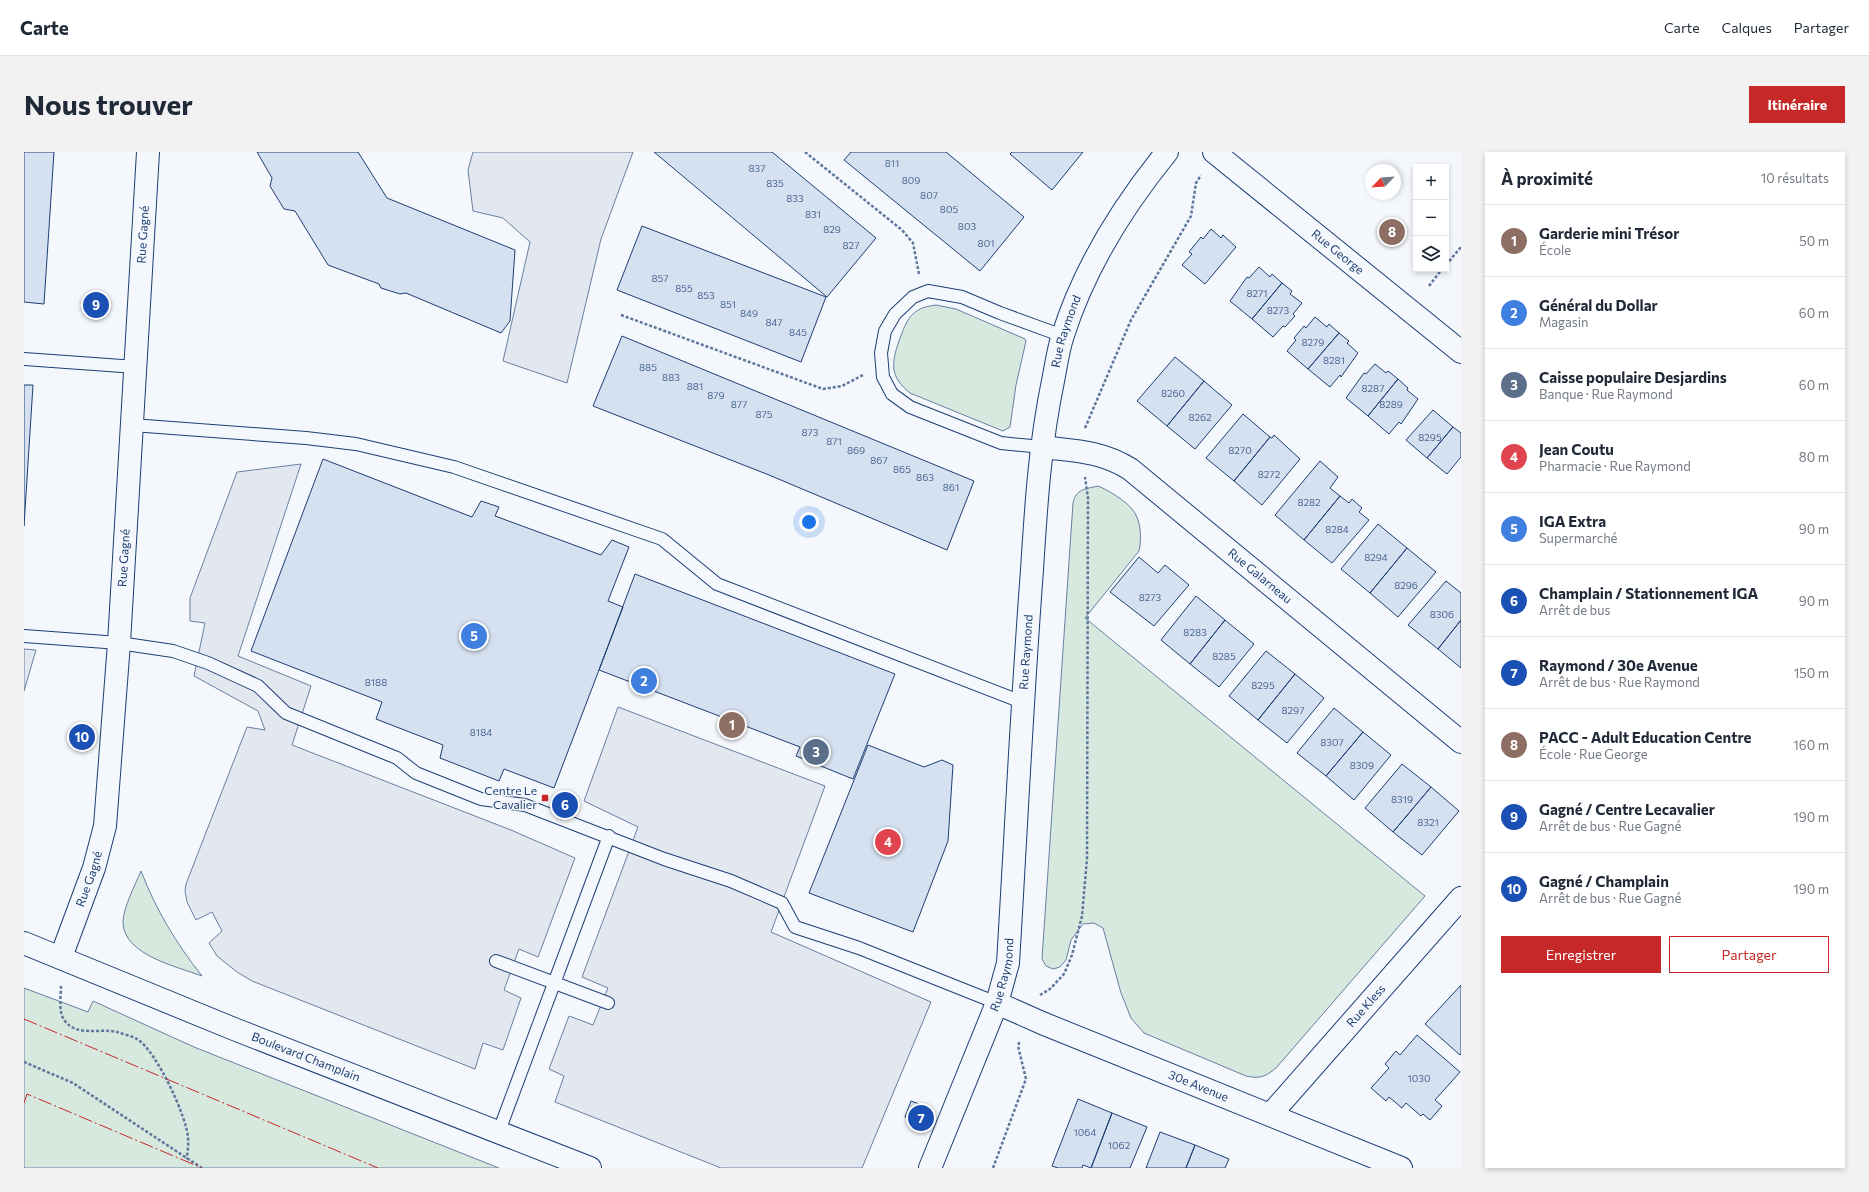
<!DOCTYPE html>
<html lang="fr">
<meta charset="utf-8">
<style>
body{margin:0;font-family:Commissioner,sans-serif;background:#f2f2f3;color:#1f2937}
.controls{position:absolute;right:12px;top:12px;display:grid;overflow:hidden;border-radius:0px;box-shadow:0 2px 6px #0003}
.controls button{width:36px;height:36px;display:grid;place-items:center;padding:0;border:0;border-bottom:1px solid #e0e1e3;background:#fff;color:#1f2937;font:20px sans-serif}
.compass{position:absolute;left:1341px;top:12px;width:36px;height:36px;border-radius:50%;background:#fff;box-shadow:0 2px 6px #0003;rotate:245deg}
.you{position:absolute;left:785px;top:370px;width:14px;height:14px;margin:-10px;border:3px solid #fff;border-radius:50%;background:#1a73e8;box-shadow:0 0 0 6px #1a73e833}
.badge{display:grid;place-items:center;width:26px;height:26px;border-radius:50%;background:#c62828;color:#fff;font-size:13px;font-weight:700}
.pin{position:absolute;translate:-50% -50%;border:2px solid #fff;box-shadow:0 1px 4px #0006}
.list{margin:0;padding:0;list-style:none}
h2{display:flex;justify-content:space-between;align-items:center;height:52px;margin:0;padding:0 16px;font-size:17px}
h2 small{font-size:13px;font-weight:400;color:#747a83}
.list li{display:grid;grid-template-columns:26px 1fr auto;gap:12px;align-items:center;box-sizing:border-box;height:72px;padding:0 16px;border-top:1px solid #e0e1e3}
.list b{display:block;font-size:15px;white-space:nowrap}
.list p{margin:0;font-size:13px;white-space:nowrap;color:#747a83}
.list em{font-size:13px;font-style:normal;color:#747a83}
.actions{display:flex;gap:8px;padding:12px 16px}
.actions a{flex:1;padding:9px 0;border:1px solid #c62828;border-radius:0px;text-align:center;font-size:14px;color:#c62828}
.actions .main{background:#c62828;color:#fff}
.icon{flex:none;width:22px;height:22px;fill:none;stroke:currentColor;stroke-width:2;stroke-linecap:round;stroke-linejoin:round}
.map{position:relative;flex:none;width:1437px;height:1016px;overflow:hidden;border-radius:0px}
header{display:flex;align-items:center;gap:24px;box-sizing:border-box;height:56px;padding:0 20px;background:#fff;border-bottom:1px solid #e0e1e3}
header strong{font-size:19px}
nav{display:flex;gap:22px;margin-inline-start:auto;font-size:14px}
.intro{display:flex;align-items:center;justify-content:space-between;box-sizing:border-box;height:96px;padding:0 24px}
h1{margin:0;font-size:28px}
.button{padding:10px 18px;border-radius:0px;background:#c62828;color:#fff;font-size:14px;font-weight:700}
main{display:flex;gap:24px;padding:0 24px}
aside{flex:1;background:#fff;border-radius:0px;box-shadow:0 2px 6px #0003}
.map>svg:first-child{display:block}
.green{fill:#d7e8df;stroke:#687fa3}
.parking{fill:#e3e8f0;stroke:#687fa3}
.building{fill:#d5e0f0;stroke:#1d3f73}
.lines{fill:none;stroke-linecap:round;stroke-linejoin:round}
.service-casing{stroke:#1d3f73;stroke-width:14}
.minor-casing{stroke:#1d3f73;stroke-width:24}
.secondary-casing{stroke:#1d3f73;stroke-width:24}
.path{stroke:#5e769c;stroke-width:2.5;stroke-dasharray:3 2;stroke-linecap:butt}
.service{stroke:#f4f7fb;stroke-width:12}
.minor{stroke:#f4f7fb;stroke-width:22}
.secondary{stroke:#f4f7fb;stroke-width:22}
.power{stroke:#c62828;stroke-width:1;stroke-dasharray:14 3 2 3;stroke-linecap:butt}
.poi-dot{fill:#c62828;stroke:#f4f7fb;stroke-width:1.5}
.labels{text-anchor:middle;stroke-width:3;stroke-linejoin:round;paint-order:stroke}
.number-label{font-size:10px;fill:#4b6792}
.street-label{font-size:12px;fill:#1d3f73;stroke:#f4f7fb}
.poi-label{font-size:12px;fill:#1d3f73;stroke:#f4f7fb;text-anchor:end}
</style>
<header>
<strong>Carte</strong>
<nav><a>Carte</a><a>Calques</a><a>Partager</a></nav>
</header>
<div class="intro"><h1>Nous trouver</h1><a class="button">Itinéraire</a></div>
<main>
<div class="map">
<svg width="1437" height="1016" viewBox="0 0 1437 1016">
<rect width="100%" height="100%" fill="#f4f7fb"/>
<!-- green -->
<path class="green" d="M 912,153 L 932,157 L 1001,187 L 1002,189 L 992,233 L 986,275 L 979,279 L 886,241 C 866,225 867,212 875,189 C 883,167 887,156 912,153 Z
M 1074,334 C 1084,338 1102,349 1108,357 C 1117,367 1118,386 1115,399 L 1061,466 L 1401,744 L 1252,916 C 1241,925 1236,927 1222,924 L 1120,881 L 1107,866 L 1097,841 L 1079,776 L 1070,771 L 1059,772 L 1047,788 L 1042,808 L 1036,815 L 1029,817 L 1022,814 L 1018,807 L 1049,351 C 1052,337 1061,337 1074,334 Z
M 117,719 C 132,758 152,791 178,824 C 154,815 100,803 99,771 C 99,756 111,733 117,719 Z
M 0,836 L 64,860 L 69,849 L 170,895 L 475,1016 L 0,1016 Z"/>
<!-- parking -->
<path class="parking" d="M 449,0 L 609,0 L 577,87 L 543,231 L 479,209 L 506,90 L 479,66 L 449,59 L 444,18 Z
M 277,312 L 214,504 L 287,534 L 268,593 L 487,678 L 551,706 L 514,805 L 495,797 L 480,838 L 497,846 L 479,898 L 459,891 L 451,917 L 228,829 L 213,820 L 193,804 L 185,791 L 198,779 L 188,760 L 172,768 L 163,750 L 161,739 L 162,732 L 223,575 L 241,578 L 234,559 L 170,524 L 181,471 L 166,469 L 166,446 L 213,320 Z
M 0,497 L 12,498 L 0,539 Z
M 594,555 L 801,634 L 747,780 L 907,850 L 838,1016 L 697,1016 L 531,950 L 540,924 L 525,917 L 545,864 L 569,873 L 584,836 L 558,825 L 614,675 L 560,649 Z"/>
<!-- building -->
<path class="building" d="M 0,0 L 30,0 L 20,152 L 0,150 Z
M 233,0 L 334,0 L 363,46 L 491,98 L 486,169 L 477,181 L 382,141 L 376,142 L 357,136 L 355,132 L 304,113 L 271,59 L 260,57 L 246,34 L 248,26 Z
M 630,0 L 748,0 L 852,86 L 803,145 Z
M 827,0 L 922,0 L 1000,65 L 956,119 L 820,8 Z
M 988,0 L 1059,0 L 1028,38 L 986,2 Z
M 618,74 L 802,145 L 777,210 L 593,138 Z
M 1187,77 L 1197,86 L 1199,83 L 1212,95 L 1181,132 L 1158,113 L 1168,102 L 1165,100 L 1177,85 L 1179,87 Z
M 1235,115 L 1246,125 L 1248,122 L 1258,131 L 1228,167 L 1206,149 L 1223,125 L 1225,126 Z
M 1258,131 L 1268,139 L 1266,142 L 1278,151 L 1269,162 L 1271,164 L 1261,175 L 1259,174 L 1249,185 L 1228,167 Z
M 1291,165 L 1303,175 L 1305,172 L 1315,181 L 1284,217 L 1263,199 L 1272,188 L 1270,186 L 1280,174 L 1282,176 Z
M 1315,181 L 1325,189 L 1323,191 L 1334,201 L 1317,225 L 1316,223 L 1306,235 L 1284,217 Z
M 598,184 L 950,329 L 923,398 L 745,323 L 569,254 Z
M 1151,205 L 1180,229 L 1143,274 L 1113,249 Z
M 1351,212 L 1362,221 L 1364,219 L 1374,227 L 1344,264 L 1322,246 L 1340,221 L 1342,222 Z
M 1374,227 L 1384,236 L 1383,238 L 1394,247 L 1377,272 L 1375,270 L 1365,282 L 1344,264 Z
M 1180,229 L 1208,253 L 1171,297 L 1143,274 Z
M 0,233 L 9,233 L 0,374 Z
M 1409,258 L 1429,275 L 1403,306 L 1382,288 Z
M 1219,262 L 1246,285 L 1210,329 L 1182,306 Z
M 1429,275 L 1437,281 L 1437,305 L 1423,322 L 1403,306 Z
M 1250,283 L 1276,307 L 1238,353 L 1210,329 L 1246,285 L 1248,286 Z
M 299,307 L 448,365 L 457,349 L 475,355 L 471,364 L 577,403 L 588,388 L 605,395 L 584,449 L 599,455 L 530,636 L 480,617 L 475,629 L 416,606 L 419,593 L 352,567 L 358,550 L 227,499 Z
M 1296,309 L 1314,325 L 1306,336 L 1316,344 L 1280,388 L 1251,363 Z
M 1316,344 L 1325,351 L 1328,347 L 1338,356 L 1335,360 L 1345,368 L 1308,411 L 1280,388 Z
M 1354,372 L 1383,396 L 1346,441 L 1317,417 Z
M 1383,396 L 1412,420 L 1374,465 L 1346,441 Z
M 1115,405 L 1134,421 L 1141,413 L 1165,433 L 1130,474 L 1086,440 Z
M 611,422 L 871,522 L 829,627 L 772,604 L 776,595 L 575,518 Z
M 1422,429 L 1437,441 L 1437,468 L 1414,497 L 1384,473 Z
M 1172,444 L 1201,468 L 1166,512 L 1137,488 Z
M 1201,468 L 1230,492 L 1195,535 L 1166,512 Z
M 1437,468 L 1437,516 L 1414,497 Z
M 1242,499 L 1271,522 L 1234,568 L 1205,544 Z
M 1271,522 L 1300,546 L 1263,591 L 1234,568 Z
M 1310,556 L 1339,580 L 1302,624 L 1273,601 Z
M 1339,580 L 1367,603 L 1330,648 L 1302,624 Z
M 844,593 L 900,615 L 918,608 L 929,613 L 924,689 L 889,780 L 785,741 Z
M 1378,612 L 1407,635 L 1369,680 L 1341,656 Z
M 1407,635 L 1435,659 L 1398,703 L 1369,680 Z
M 1437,833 L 1437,902 L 1436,903 L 1401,872 Z
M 1393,883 L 1436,920 L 1411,948 L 1418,954 L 1406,968 L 1399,962 L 1397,964 L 1382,951 L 1378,956 L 1365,945 L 1362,949 L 1347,936 L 1365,916 L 1361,912 L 1372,899 L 1376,903 Z
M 1054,947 L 1088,961 L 1067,1016 L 1059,1013 L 1058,1016 L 1034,1016 L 1028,1014 Z
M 887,949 L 895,952 L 889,968 L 881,965 Z
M 1088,961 L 1123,975 L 1106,1016 L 1067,1016 Z
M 1136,980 L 1171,993 L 1162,1016 L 1122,1016 Z
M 1171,993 L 1205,1007 L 1201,1016 L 1162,1016 Z"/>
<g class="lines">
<defs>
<path id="service" d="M 0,207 L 112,215
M 108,273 L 282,286 L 332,292 L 430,315 L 638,387 L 693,432 L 998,550
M 1018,295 L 977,291 L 886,255 L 868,242 L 859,225 L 857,201 L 861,179 L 871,162 L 889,145 L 904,139 L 938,145 L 976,161 L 1039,184
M 0,484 L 95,491 L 149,499 L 184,511 L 234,534 L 262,561 L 373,606 L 392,621 L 457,647 L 501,653 L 640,707 L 707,729 L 758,751 L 771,775 L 835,796 L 973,851
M 472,809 L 584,851
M 475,979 L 585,684"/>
<g id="minor">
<path id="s1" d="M 1190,0 L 1437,200"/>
<path id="s2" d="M 1018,295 C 1051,299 1077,299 1106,317 L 1437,590"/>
<path id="s3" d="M 37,805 L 70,716 L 81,674 L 95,491 L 124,0"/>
<path id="s4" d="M 973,851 L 1018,871 L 1377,1016"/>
<path id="s5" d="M 1247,962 L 1437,746"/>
<path id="s6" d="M 906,1016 L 973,851 L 984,811 C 992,680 998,549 1008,418 C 1012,354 1016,291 1029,229 C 1032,214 1034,198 1039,183 C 1060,117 1099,54 1143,0"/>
</g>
<g id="secondary">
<path id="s7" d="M 0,791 L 210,877 L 566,1016"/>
</g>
</defs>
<!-- service casing -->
<use href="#service" class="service-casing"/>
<!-- minor casing -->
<use href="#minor" class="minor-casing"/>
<!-- secondary casing -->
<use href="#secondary" class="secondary-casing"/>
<!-- path -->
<path class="path" d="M 781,0 L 878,78 L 889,91 L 895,122
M 1422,113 L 1437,95
M 1405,134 L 1418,117
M 597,163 L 799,237 L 818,234 L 839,223
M 1061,276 L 1107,168 L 1167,64 L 1172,31 L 1177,23
M 37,834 C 37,844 34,861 41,869 C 53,885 76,876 93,880 C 99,882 108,884 113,887 C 132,898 163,965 164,986 C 165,993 163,1000 163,1007
M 1016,843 L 1026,837 L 1040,822 L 1048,803 L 1058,764 L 1063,707 L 1064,346 L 1061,325
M 0,910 L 49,931 L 178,1016
M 969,1016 L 1002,927 L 994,894 L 996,888"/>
<!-- service -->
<use href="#service" class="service"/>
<!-- minor -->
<use href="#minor" class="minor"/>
<!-- secondary -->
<use href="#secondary" class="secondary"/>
<!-- power -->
<path class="power" d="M 0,867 L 354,1016
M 0,951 L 3,942 L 178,1016"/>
</g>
<!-- markers -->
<rect class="poi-dot" x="517" y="642" width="8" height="8" rx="2"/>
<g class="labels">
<!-- number labels -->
<g class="number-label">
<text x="868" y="15">811</text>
<text x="733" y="20">837</text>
<text x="887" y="32">809</text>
<text x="751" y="35">835</text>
<text x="905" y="47">807</text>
<text x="771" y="50">833</text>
<text x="925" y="61">805</text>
<text x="789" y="66">831</text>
<text x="943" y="78">803</text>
<text x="808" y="81">829</text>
<text x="962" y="95">801</text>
<text x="827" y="97">827</text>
<text x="636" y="130">857</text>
<text x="660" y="140">855</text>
<text x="1233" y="145">8271</text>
<text x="682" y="147">853</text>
<text x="704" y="156">851</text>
<text x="1254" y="162">8273</text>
<text x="725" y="165">849</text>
<text x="750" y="174">847</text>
<text x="774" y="184">845</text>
<text x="1289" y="194">8279</text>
<text x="1310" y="212">8281</text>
<text x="624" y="219">885</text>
<text x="647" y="229">883</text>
<text x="671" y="238">881</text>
<text x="1349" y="240">8287</text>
<text x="1149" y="245">8260</text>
<text x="692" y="247">879</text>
<text x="715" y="256">877</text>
<text x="1367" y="256">8289</text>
<text x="740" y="266">875</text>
<text x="1176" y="269">8262</text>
<text x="786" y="284">873</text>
<text x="1406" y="289">8295</text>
<text x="810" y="293">871</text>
<text x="832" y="302">869</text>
<text x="1216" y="302">8270</text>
<text x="855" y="312">867</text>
<text x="878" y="321">865</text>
<text x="1245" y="326">8272</text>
<text x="901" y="329">863</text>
<text x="927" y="339">861</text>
<text x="1285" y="354">8282</text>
<text x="1313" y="381">8284</text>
<text x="1352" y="409">8294</text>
<text x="1382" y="437">8296</text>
<text x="1126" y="449">8273</text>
<text x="1418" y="466">8306</text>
<text x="1171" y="484">8283</text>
<text x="1200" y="508">8285</text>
<text x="352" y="534">8188</text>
<text x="1239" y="537">8295</text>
<text x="1269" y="562">8297</text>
<text x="457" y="584">8184</text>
<text x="1308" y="594">8307</text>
<text x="1338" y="617">8309</text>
<text x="1378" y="651">8319</text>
<text x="1404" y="674">8321</text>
<text x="1395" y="930">1030</text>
<text x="1061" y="984">1064</text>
<text x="1095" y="997">1062</text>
</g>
<!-- street labels -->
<g class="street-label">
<text dy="4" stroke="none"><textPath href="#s3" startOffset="731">Rue Gagné</textPath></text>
<text dy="4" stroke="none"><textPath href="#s1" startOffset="159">Rue George</textPath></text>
<text dy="4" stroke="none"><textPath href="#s6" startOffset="855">Rue Raymond</textPath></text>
<text dy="4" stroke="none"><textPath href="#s3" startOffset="407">Rue Gagné</textPath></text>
<text dy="4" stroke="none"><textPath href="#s2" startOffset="260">Rue Galarneau</textPath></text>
<text dy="4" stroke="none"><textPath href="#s6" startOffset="531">Rue Raymond</textPath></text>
<text dy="4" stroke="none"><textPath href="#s3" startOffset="83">Rue Gagné</textPath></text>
<text dy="4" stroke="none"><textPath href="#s6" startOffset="207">Rue Raymond</textPath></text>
<text dy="4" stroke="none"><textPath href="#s5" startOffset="144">Rue Kless</textPath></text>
<text dy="4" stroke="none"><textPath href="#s7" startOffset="304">Boulevard Champlain</textPath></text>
<text dy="4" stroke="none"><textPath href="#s4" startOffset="218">30e Avenue</textPath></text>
</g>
<!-- poi labels -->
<g class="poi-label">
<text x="513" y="643">Centre Le<tspan x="513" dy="14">Cavalier</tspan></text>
</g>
</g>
</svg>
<div class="controls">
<button>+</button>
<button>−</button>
<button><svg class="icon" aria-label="layers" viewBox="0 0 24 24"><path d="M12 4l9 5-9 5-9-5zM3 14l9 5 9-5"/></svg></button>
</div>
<svg class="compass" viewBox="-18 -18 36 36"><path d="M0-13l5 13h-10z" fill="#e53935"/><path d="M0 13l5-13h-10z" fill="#747a83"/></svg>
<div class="you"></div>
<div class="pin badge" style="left:708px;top:573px;background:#8d6e63">1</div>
<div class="pin badge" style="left:620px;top:529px;background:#3f7fe0">2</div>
<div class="pin badge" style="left:792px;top:600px;background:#5c6f8a">3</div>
<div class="pin badge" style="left:864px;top:690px;background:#e0444e">4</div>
<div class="pin badge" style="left:450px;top:484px;background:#3f7fe0">5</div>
<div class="pin badge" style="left:541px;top:653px;background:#1a4fb4">6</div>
<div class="pin badge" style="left:897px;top:966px;background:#1a4fb4">7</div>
<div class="pin badge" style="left:1368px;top:80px;background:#8d6e63">8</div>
<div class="pin badge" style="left:72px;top:153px;background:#1a4fb4">9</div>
<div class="pin badge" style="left:58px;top:585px;background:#1a4fb4">10</div>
</div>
<aside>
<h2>À proximité<small>10 résultats</small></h2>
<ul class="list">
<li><span class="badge" style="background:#8d6e63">1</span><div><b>Garderie mini Trésor</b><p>École</p></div><em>50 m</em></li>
<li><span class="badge" style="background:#3f7fe0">2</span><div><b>Général du Dollar</b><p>Magasin</p></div><em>60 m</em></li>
<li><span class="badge" style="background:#5c6f8a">3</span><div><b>Caisse populaire Desjardins</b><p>Banque · Rue Raymond</p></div><em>60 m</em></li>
<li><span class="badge" style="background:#e0444e">4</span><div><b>Jean Coutu</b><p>Pharmacie · Rue Raymond</p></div><em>80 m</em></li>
<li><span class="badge" style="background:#3f7fe0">5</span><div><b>IGA Extra</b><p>Supermarché</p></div><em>90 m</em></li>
<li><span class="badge" style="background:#1a4fb4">6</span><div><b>Champlain / Stationnement IGA</b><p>Arrêt de bus</p></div><em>90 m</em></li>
<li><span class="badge" style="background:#1a4fb4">7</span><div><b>Raymond / 30e Avenue</b><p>Arrêt de bus · Rue Raymond</p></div><em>150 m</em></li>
<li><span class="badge" style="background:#8d6e63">8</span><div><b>PACC - Adult Education Centre</b><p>École · Rue George</p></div><em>160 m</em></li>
<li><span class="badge" style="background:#1a4fb4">9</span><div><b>Gagné / Centre Lecavalier</b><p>Arrêt de bus · Rue Gagné</p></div><em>190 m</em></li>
<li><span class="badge" style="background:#1a4fb4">10</span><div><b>Gagné / Champlain</b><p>Arrêt de bus · Rue Gagné</p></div><em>190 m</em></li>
</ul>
<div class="actions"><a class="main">Enregistrer</a><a>Partager</a></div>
</aside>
</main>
